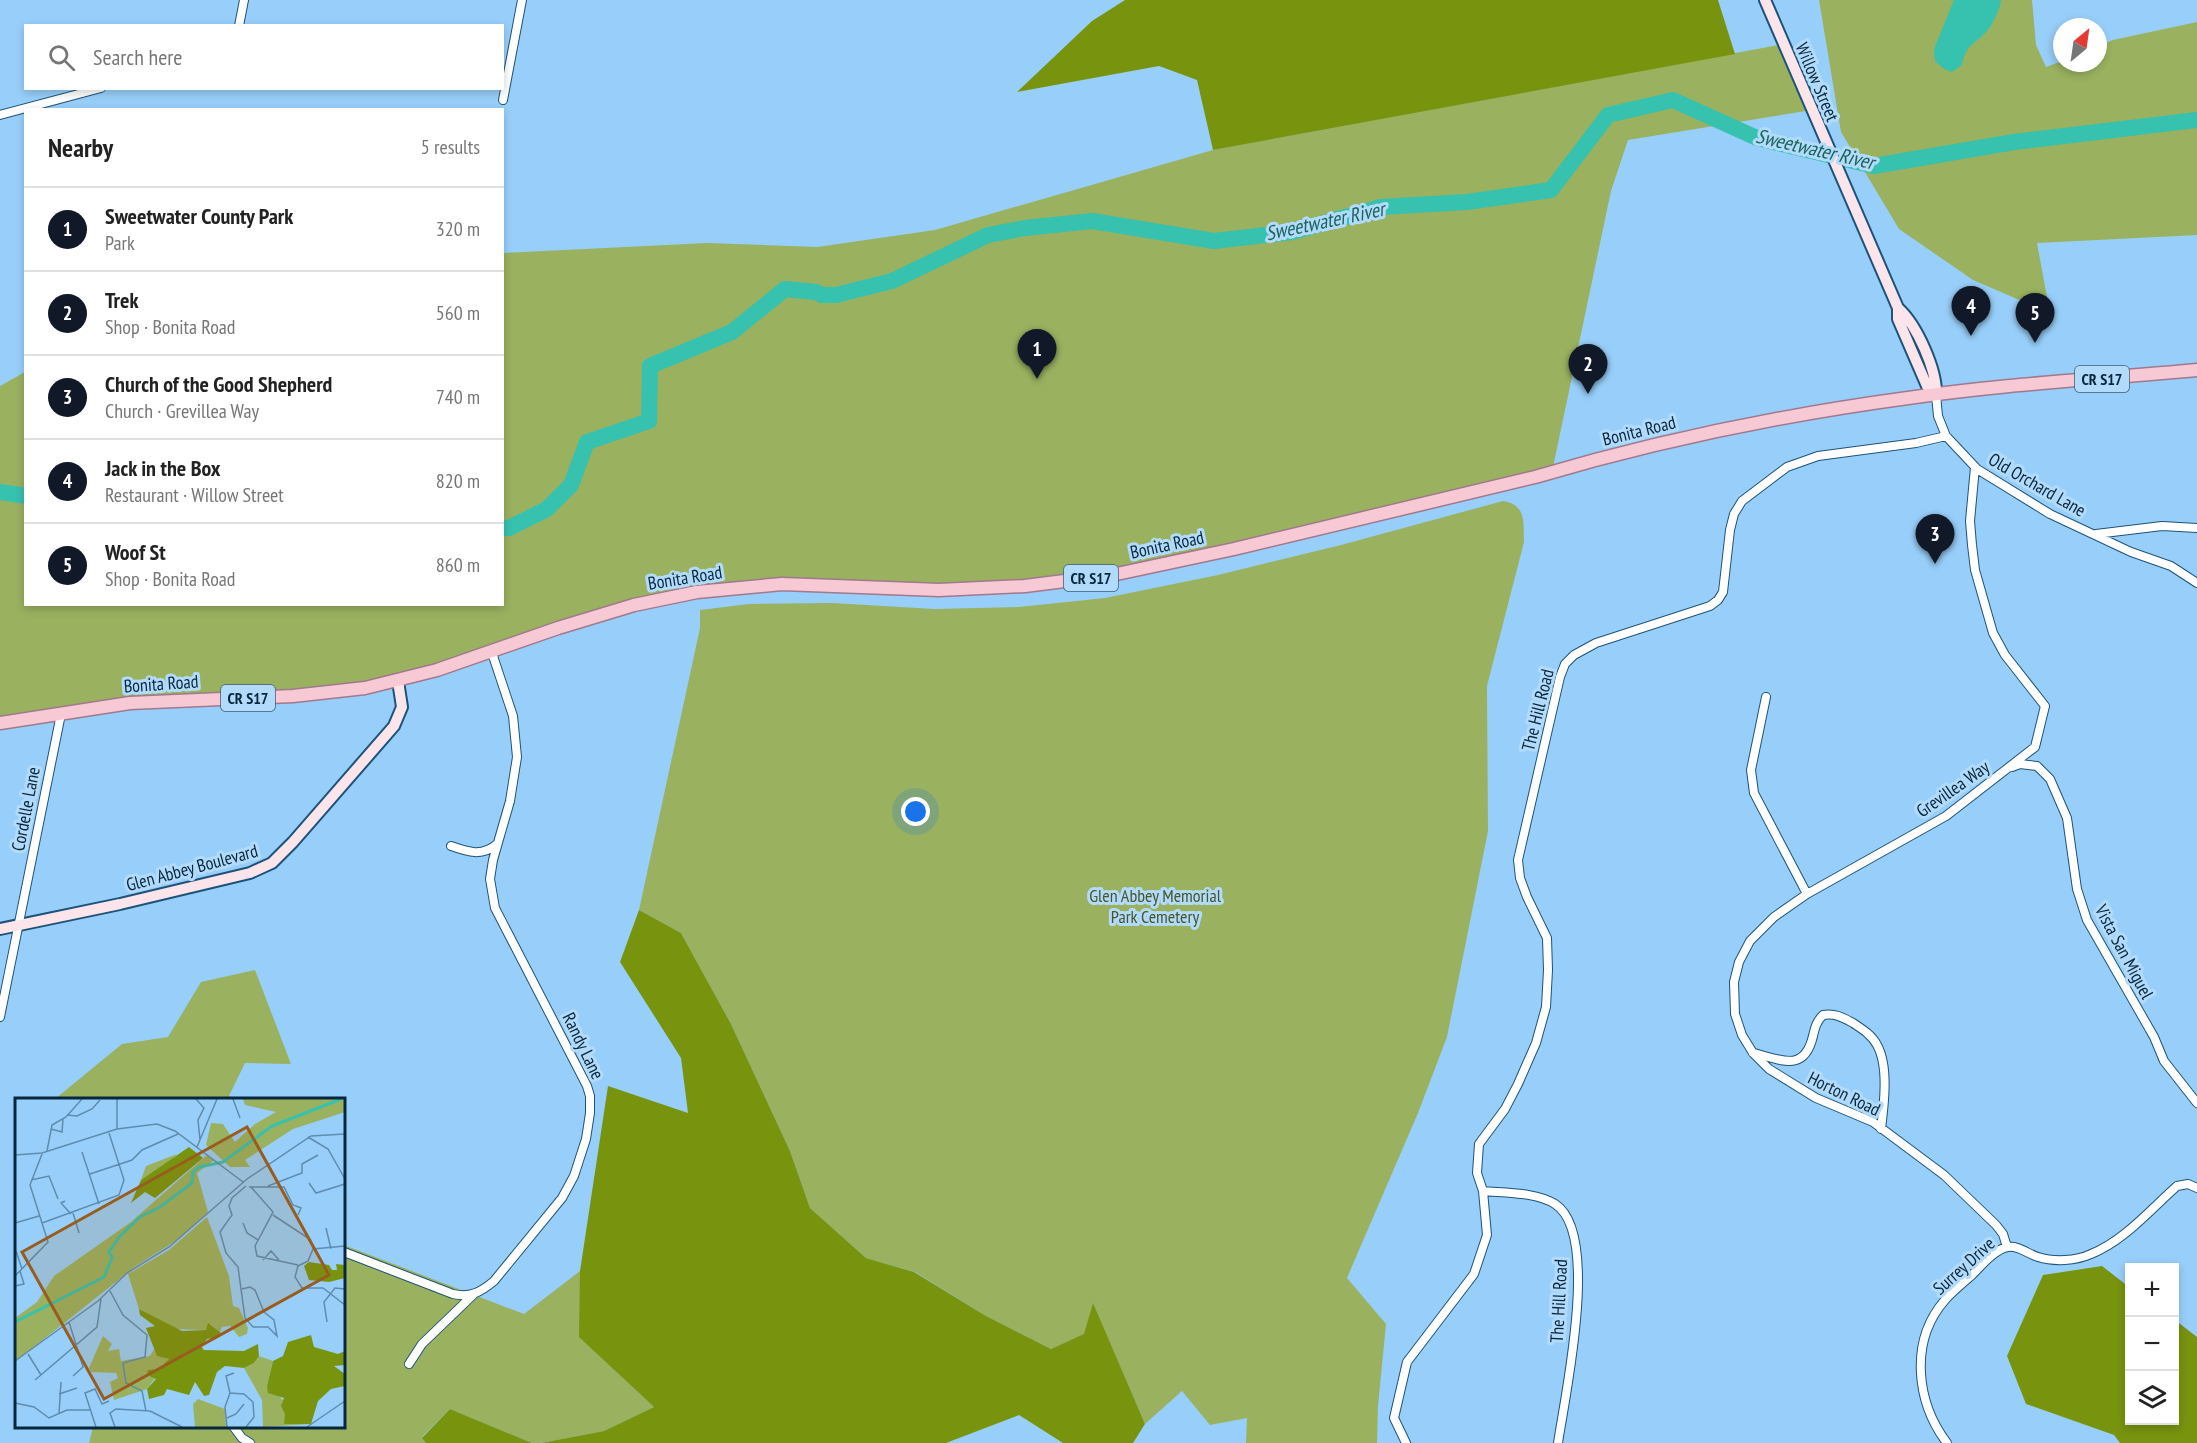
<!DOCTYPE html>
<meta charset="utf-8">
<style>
body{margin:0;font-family:"PT Sans Narrow",sans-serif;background:#f2f2f2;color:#222}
.controls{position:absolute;right:18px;bottom:18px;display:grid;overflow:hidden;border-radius:0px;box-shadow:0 3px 9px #0003}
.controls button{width:54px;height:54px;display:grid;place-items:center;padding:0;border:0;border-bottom:2px solid #e0e0e0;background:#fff;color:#222;font:30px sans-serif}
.compass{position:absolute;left:2053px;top:18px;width:54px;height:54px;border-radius:50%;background:#fff;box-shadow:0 3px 9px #0003;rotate:29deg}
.you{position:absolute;left:916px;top:812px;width:21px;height:21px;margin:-15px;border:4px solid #fff;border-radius:50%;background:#1a73e8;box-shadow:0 0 0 9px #1a73e833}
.badge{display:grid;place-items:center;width:39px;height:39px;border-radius:50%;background:#111827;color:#fff;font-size:20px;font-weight:700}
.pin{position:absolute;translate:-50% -50px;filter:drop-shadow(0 2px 3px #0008)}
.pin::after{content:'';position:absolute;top:32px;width:21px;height:18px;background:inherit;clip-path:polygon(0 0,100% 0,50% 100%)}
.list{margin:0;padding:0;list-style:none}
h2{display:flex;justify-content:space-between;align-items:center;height:78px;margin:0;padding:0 24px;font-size:26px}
h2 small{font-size:20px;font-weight:400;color:#767676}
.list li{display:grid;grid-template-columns:39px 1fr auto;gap:18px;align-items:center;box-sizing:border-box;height:84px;padding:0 24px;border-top:2px solid #e0e0e0}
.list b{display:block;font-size:22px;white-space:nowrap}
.list p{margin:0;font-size:20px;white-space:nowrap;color:#767676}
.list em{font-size:20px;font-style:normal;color:#767676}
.icon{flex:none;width:33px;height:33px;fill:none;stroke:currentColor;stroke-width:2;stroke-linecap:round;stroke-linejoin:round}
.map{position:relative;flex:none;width:2197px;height:1443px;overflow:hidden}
.search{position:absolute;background:#fff;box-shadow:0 3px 9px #0003;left:24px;top:24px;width:480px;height:66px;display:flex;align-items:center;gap:15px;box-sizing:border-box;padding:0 21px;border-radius:0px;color:#767676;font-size:22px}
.panel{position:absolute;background:#fff;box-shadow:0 3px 9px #0003;left:24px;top:108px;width:480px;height:498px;border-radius:0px}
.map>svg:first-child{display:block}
.green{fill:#9ab160}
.forest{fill:#78940f}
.water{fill:#37c1af}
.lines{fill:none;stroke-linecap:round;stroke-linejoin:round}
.river{stroke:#37c1af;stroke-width:16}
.street-casing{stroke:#1d5378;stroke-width:10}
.secondary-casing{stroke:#1d5378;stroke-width:14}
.primary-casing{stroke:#a0798d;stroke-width:15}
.street{stroke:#fff;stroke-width:8}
.secondary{stroke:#fbe4ea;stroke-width:10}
.primary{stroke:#f7c9d5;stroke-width:12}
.labels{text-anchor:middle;stroke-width:6;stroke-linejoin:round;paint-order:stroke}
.shield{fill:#b2dbfb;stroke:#3c5d75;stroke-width:1.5}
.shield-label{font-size:16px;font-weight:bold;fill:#09273c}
.street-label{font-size:18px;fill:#09273c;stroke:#b2dbfb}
.park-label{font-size:18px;fill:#485526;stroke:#b2dbfb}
.water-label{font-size:20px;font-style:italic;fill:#1c645a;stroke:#b2dbfb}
.inset-river{fill:none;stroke:#37c1af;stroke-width:3}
.inset-road{fill:none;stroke:#5f8cae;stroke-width:1.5}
.view{fill:#985d1e;fill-opacity:0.15;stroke:#985d1e;stroke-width:3}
.inset-edge{fill:none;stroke:#09273c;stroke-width:3}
</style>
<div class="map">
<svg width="2197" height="1443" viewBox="0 0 2197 1443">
<rect width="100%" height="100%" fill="#98cffa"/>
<!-- green -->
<path class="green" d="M 1819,0 L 2032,0 L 2036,45 L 2046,67 L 2062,61 L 2062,63 L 2098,63 L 2098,46 L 2113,40 L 2197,22 L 2197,235 L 2037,243 L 2050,313 L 1973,280 L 1899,229 L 1841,132 Z
M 1784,44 L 1812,110 L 1628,140 L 1611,191 L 1552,472 L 1234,549 L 1042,584 L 824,586 L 686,594 L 398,681 L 172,701 L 0,725 L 0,386 L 25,372 L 26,604 L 502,604 L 503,253 L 707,243 L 817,247 L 935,230 L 1213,150 Z
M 1503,501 C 1527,505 1523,522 1524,542 L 1487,686 L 1488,831 L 1447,1037 L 1418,1113 L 1347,1278 L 1386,1324 L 1378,1406 L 1377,1443 L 1246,1443 L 1247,1418 L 1210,1425 L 1182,1391 L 1145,1424 L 1093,1304 L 1085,1334 L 1051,1349 L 986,1316 L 915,1272 L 866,1258 L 810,1208 L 790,1151 L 731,1024 L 681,933 L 639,910 L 700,628 L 700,610 L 749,604 L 832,603 L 935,609 L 1019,607 L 1105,598 L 1218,575 L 1341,545 Z
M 255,970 L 291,1064 L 245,1063 L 229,1096 L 239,1099 L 55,1099 L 122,1044 L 168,1037 L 201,982 Z
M 344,1245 L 524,1314 L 580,1271 L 583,1340 L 654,1407 L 604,1431 L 541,1443 L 532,1443 L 450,1409 L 422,1437 L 426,1443 L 89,1443 L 93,1427 L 344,1426 Z"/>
<!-- forest -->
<path class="forest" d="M 1125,0 L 1718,0 L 1735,54 L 1213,150 L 1197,80 L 1159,66 L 1017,92 L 1092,21 Z
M 639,910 L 681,933 L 731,1024 L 790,1151 L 810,1208 L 866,1258 L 914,1272 L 986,1316 L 1051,1349 L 1084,1334 L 1093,1303 L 1145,1424 L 1133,1443 L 1063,1443 L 1019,1415 L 946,1443 L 541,1443 L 604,1431 L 654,1407 L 579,1337 L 580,1271 L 608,1086 L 688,1113 L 681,1058 L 620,962 Z
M 2102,1266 L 2129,1287 L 2130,1420 L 2174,1420 L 2175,1320 L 2197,1337 L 2197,1443 L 2120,1443 L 2114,1435 L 2026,1404 L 2007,1356 L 2043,1275 Z
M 450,1409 L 532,1443 L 426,1443 L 422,1438 Z"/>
<!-- water -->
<path class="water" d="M 1954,0 L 2001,0 C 2000,9 1993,24 1987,31 C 1975,45 1966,43 1962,65 L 1952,72 L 1944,69 L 1935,61 L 1934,49 Z
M 2008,146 L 2007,149 L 1873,172 L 1873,170 Z"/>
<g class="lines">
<!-- river -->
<path class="river" d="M 0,492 L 26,496
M 502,528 L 509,528 L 547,509 L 571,485 L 587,442 L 649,421 L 650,366 L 732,332 L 785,289 L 816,292 L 822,295 L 836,295 L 892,281 L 988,235 L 1025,228 L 1092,221 L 1214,241 L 1292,232 L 1381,207 L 1467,202 L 1551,190 L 1608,115 L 1673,100 L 1757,138 L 1874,166 L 2014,142 L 2197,120"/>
<defs>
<path id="street" d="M 239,26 L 244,0
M 503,100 L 522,0
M 0,115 L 101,88
M 1936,395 L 1938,416 L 1946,436 L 1977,469 L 2050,514 L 2131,552 L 2171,566 L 2197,583
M 1975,467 L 1970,521 L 1972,545 L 1975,570 L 1993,633 L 2005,655 L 2045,706 L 2035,747 L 1946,816 L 1807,894 L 1774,917 L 1750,941 L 1739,962 L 1734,982 L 1735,1014 L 1742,1035 L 1753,1053 L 1769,1069 L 1816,1098 L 1873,1122 L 1944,1175 L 1996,1225 L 2003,1234 L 2007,1247
M 2096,534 L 2162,526 L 2197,528
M 1766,697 L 1751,770 L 1754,793 L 1807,894
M 2012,767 L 2020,764 L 2037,766 L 2050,779 L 2067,818 L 2077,889 L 2087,920 L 2154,1037 L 2164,1061 L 2197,1103
M 451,846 C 468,852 482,857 497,844
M 0,1017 L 61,714
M 1753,1053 C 1780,1059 1804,1074 1813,1036 C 1815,1028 1816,1022 1823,1015 C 1835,1013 1842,1017 1853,1023 C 1862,1029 1872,1035 1877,1045 C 1889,1066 1884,1105 1881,1129
M 1483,1191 C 1505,1193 1536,1192 1555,1204 C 1601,1233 1565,1395 1558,1443
M 344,1252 L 453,1294 C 470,1298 481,1292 494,1281 L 562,1198 L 574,1176 L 586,1139 L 590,1113 L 590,1096 L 587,1086 L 495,908 L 490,879 L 493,860 L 510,801 L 517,757 L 513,716 L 492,653
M 409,1364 L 422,1344 L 473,1295
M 233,1426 L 242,1438 L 250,1443
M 1406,1443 L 1394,1418 L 1407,1362 L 1474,1274 L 1487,1235 L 1483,1191 L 1477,1173 L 1479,1144 L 1505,1109 L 1518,1084 L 1536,1043 L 1546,1007 L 1548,970 L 1547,938 L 1527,897 L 1520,878 L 1518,860 L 1560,677 L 1565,664 L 1574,655 L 1596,643 L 1710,606 L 1718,600 L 1723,592 L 1730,530 L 1734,514 L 1742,501 L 1787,467 L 1818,456 L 1916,443 L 1946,436
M 1947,1443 C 1916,1402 1909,1341 1945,1300 C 1953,1291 1963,1283 1972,1275 C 1981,1266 1995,1249 2008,1247 C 2018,1245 2028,1254 2038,1257 C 2054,1262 2076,1261 2091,1254 C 2124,1241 2151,1209 2177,1186 L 2188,1184 L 2197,1188"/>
<path id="secondary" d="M 1765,0 L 1898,308 L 1898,319 L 1927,386 L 1936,395
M 1898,308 C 1917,325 1937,370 1936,395
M 0,929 L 120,904 L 250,873 L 272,863 L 293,842 L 394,726 L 402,707 L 398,681"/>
<path id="primary" d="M 0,723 L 130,703 L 293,696 L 365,688 L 437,670 L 558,628 L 634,605 L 697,592 L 782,584 L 939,590 L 1025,586 L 1112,575 L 1234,549 L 1535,477 C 1657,441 1782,415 1908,398 C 2003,384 2101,379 2197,370"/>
</defs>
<!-- street casing -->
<use href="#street" class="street-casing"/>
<!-- secondary casing -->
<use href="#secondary" class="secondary-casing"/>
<!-- primary casing -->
<use href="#primary" class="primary-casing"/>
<!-- street -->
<use href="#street" class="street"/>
<!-- secondary -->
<use href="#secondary" class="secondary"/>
<!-- primary -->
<use href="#primary" class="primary"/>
</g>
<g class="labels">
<!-- shield labels -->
<g class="shield">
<rect x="2075" y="366" width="54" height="26" rx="4.5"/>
<rect x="1064" y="565" width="54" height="26" rx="4.5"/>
<rect x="221" y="685" width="54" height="26" rx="4.5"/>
</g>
<g class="shield-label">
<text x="2102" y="385">CR S17</text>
<text x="1091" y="584">CR S17</text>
<text x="248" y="704">CR S17</text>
</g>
<!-- street labels -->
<g class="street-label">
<text transform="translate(1817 82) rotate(67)" y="6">Willow Street</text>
<text transform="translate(1639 431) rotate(-14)" y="6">Bonita Road</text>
<text transform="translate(2037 485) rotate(30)" y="6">Old Orchard Lane</text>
<text transform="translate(1167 545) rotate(-12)" y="6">Bonita Road</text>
<text transform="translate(685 578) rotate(-9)" y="6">Bonita Road</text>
<text transform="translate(161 684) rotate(-4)" y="6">Bonita Road</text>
<text transform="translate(1538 710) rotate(-76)" y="6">The Hill Road</text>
<text transform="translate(1953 789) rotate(-35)" y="6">Grevillea Way</text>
<text transform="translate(26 809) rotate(-79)" y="6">Cordelle Lane</text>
<text transform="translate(192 868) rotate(-15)" y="6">Glen Abbey Boulevard</text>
<text transform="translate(2124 952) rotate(62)" y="6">Vista San Miguel</text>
<text transform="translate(583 1046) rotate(64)" y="6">Randy Lane</text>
<text transform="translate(1844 1094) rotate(26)" y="6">Horton Road</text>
<text transform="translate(1964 1266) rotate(-42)" y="6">Surrey Drive</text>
<text transform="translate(1559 1301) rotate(-87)" y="6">The Hill Road</text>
</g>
<!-- park labels -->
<g class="park-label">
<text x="1155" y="902">Glen Abbey Memorial<tspan x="1155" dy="21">Park Cemetery</tspan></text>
</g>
<!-- water labels -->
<g class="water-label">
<text transform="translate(1815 149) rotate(13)" y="7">Sweetwater River</text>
<text transform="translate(1325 221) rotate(-12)" y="7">Sweetwater River</text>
</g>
</g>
<!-- overview -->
<g transform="translate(15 1098)">
<rect width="330" height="330" fill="#98cffa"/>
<path d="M 228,1 L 330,1 L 330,14 L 278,31 L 230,62 L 235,69 L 215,69 L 191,47 L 196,25 L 208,26 L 220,44 L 240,26 L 261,14 L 230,7 ZM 162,56 L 151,67 L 126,82 L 131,68 ZM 192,57 L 199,62 L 182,75 L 193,114 L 165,140 L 121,168 L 0,264 L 0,220 L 22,204 L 39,178 L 116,124 ZM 192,119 L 214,178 L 218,208 L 224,210 L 233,230 L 232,236 L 224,239 L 215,228 L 207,229 L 205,234 L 194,226 L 191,232 L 159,231 L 124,211 L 113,176 L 154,152 ZM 88,238 L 97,246 L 93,253 L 104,251 L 106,263 L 135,258 L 139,251 L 143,258 L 154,261 L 132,291 L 99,302 L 95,284 L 103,280 L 101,275 L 76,274 L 74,270 ZM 244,258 L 258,263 L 252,288 L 296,326 L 248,329 L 247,302 L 229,270 L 239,265 ZM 183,301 L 210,311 L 211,329 L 180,329 L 178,306 Z" fill="#9ab160"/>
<path d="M 174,49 L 188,60 L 140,100 L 130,94 L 116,105 L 126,82 ZM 294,164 L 314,167 L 317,172 L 322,172 L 321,166 L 330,167 L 330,180 L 314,184 L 294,182 L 289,168 ZM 124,211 L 167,233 L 191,232 L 193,225 L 205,234 L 205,239 L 192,241 L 186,248 L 189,252 L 229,253 L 243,246 L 244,258 L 239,265 L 229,270 L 210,268 L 202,274 L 194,297 L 189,298 L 180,284 L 174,297 L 152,291 L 149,297 L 134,301 L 132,291 L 141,281 L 132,277 L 133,272 L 144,271 L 154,261 L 142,258 L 131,230 L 140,228 L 125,217 ZM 296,237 L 299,249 L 323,256 L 330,253 L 330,267 L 319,268 L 330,276 L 330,288 L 316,291 L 303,303 L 296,326 L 269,326 L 270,316 L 266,308 L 269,300 L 253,295 L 252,288 L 258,263 L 268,258 L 273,244 Z" fill="#78940f"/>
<path class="inset-river" d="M 0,224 L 89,179 L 97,160 L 94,154 L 104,139 L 125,119 L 145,109 L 177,85 L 178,74 L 184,69 L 208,64 L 257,28 L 326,1"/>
<path class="inset-road" d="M 102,1 L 102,31M 181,1 L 189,10 L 183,22 L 185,42M 218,1 L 225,20M 52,17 L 62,18 L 77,11 L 85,2M 36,31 L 47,34 L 48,21M 293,39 L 313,51 L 330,81M 182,49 L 202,1M 32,53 L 37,27 L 51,19 L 67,1M 67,54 L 84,106M 0,57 L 27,55 L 102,31 L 142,26 L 160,33 L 228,84M 75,76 L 117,62 L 127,52 L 163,36M 16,82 L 34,78 L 43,101M 294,85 L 301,95 L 330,86M 253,88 L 287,75 L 287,66 L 303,57M 234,89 L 269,89 L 278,107 L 286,110 L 283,117M 236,89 L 258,114 L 240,148 L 242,158 L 283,167M 50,103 L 46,105 L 56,116M 58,115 L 64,135M 258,117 L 296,142M 0,125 L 24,118M 27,125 L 104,97 L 109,82 L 94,35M 228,125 L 232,135 L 243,142M 311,130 L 316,151M 330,148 L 298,151 L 293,163 L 283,168 L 280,179 L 287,190 L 308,190 L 330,207M 1,153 L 7,171M 248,162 L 256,153 L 264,162M 0,178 L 33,144 L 15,87 L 27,56M 0,188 L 9,186 L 5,173M 227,191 L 235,189 L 240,192 L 249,214 L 259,222 L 262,238 L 253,229 L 238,229 L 230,220 L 223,169 L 211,155 L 205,134 L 217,117 L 214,108 L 217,100 L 231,88M 95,193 L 108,217 L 132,237 L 130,259 L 108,265 L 111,285 L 127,293 L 131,313M 54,224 L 68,269 L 58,278M 312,224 L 309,204 L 320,190 L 330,191M 13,256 L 26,277M 0,263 L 83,203 L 112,175 L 154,149 L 232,81 L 296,38 L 330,36M 20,282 L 82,229 L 86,201M 215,295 L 229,296 L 238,304 L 239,319 L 231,329M 44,296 L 62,290M 0,305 L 19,309 L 34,320 L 52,312 L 75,312M 44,316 L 46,284M 212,320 L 221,316 L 229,306M 81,329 L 70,295 L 80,291 L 87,306 L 94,303M 100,329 L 95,315 L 101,311 L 135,313 L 167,329M 212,329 L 210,309 L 215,295 L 211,278 L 219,275M 292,329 L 330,303"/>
<path class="view" d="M 232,29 L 314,177 L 89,301 L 7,154 Z"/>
<rect width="330" height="330" class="inset-edge"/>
</g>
</svg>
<div class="controls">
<button>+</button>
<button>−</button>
<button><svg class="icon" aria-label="layers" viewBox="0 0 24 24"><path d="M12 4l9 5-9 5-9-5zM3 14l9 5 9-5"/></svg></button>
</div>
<svg class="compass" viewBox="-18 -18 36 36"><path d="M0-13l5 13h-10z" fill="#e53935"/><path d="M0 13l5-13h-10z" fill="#767676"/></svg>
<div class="you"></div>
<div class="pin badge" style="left:1037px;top:379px">1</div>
<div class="pin badge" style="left:1588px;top:394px">2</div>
<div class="pin badge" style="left:1935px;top:564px">3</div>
<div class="pin badge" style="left:1971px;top:336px">4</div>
<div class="pin badge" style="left:2035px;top:343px">5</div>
<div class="search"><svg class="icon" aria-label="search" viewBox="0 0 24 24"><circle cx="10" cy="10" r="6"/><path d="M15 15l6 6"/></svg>Search here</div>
<section class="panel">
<h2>Nearby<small>5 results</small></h2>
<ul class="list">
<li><span class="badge">1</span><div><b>Sweetwater County Park</b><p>Park</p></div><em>320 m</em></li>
<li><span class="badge">2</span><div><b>Trek</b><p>Shop · Bonita Road</p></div><em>560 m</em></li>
<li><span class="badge">3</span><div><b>Church of the Good Shepherd</b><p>Church · Grevillea Way</p></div><em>740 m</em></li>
<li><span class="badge">4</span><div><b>Jack in the Box</b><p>Restaurant · Willow Street</p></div><em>820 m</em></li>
<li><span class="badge">5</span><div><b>Woof St</b><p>Shop · Bonita Road</p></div><em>860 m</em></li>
</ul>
</section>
</div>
